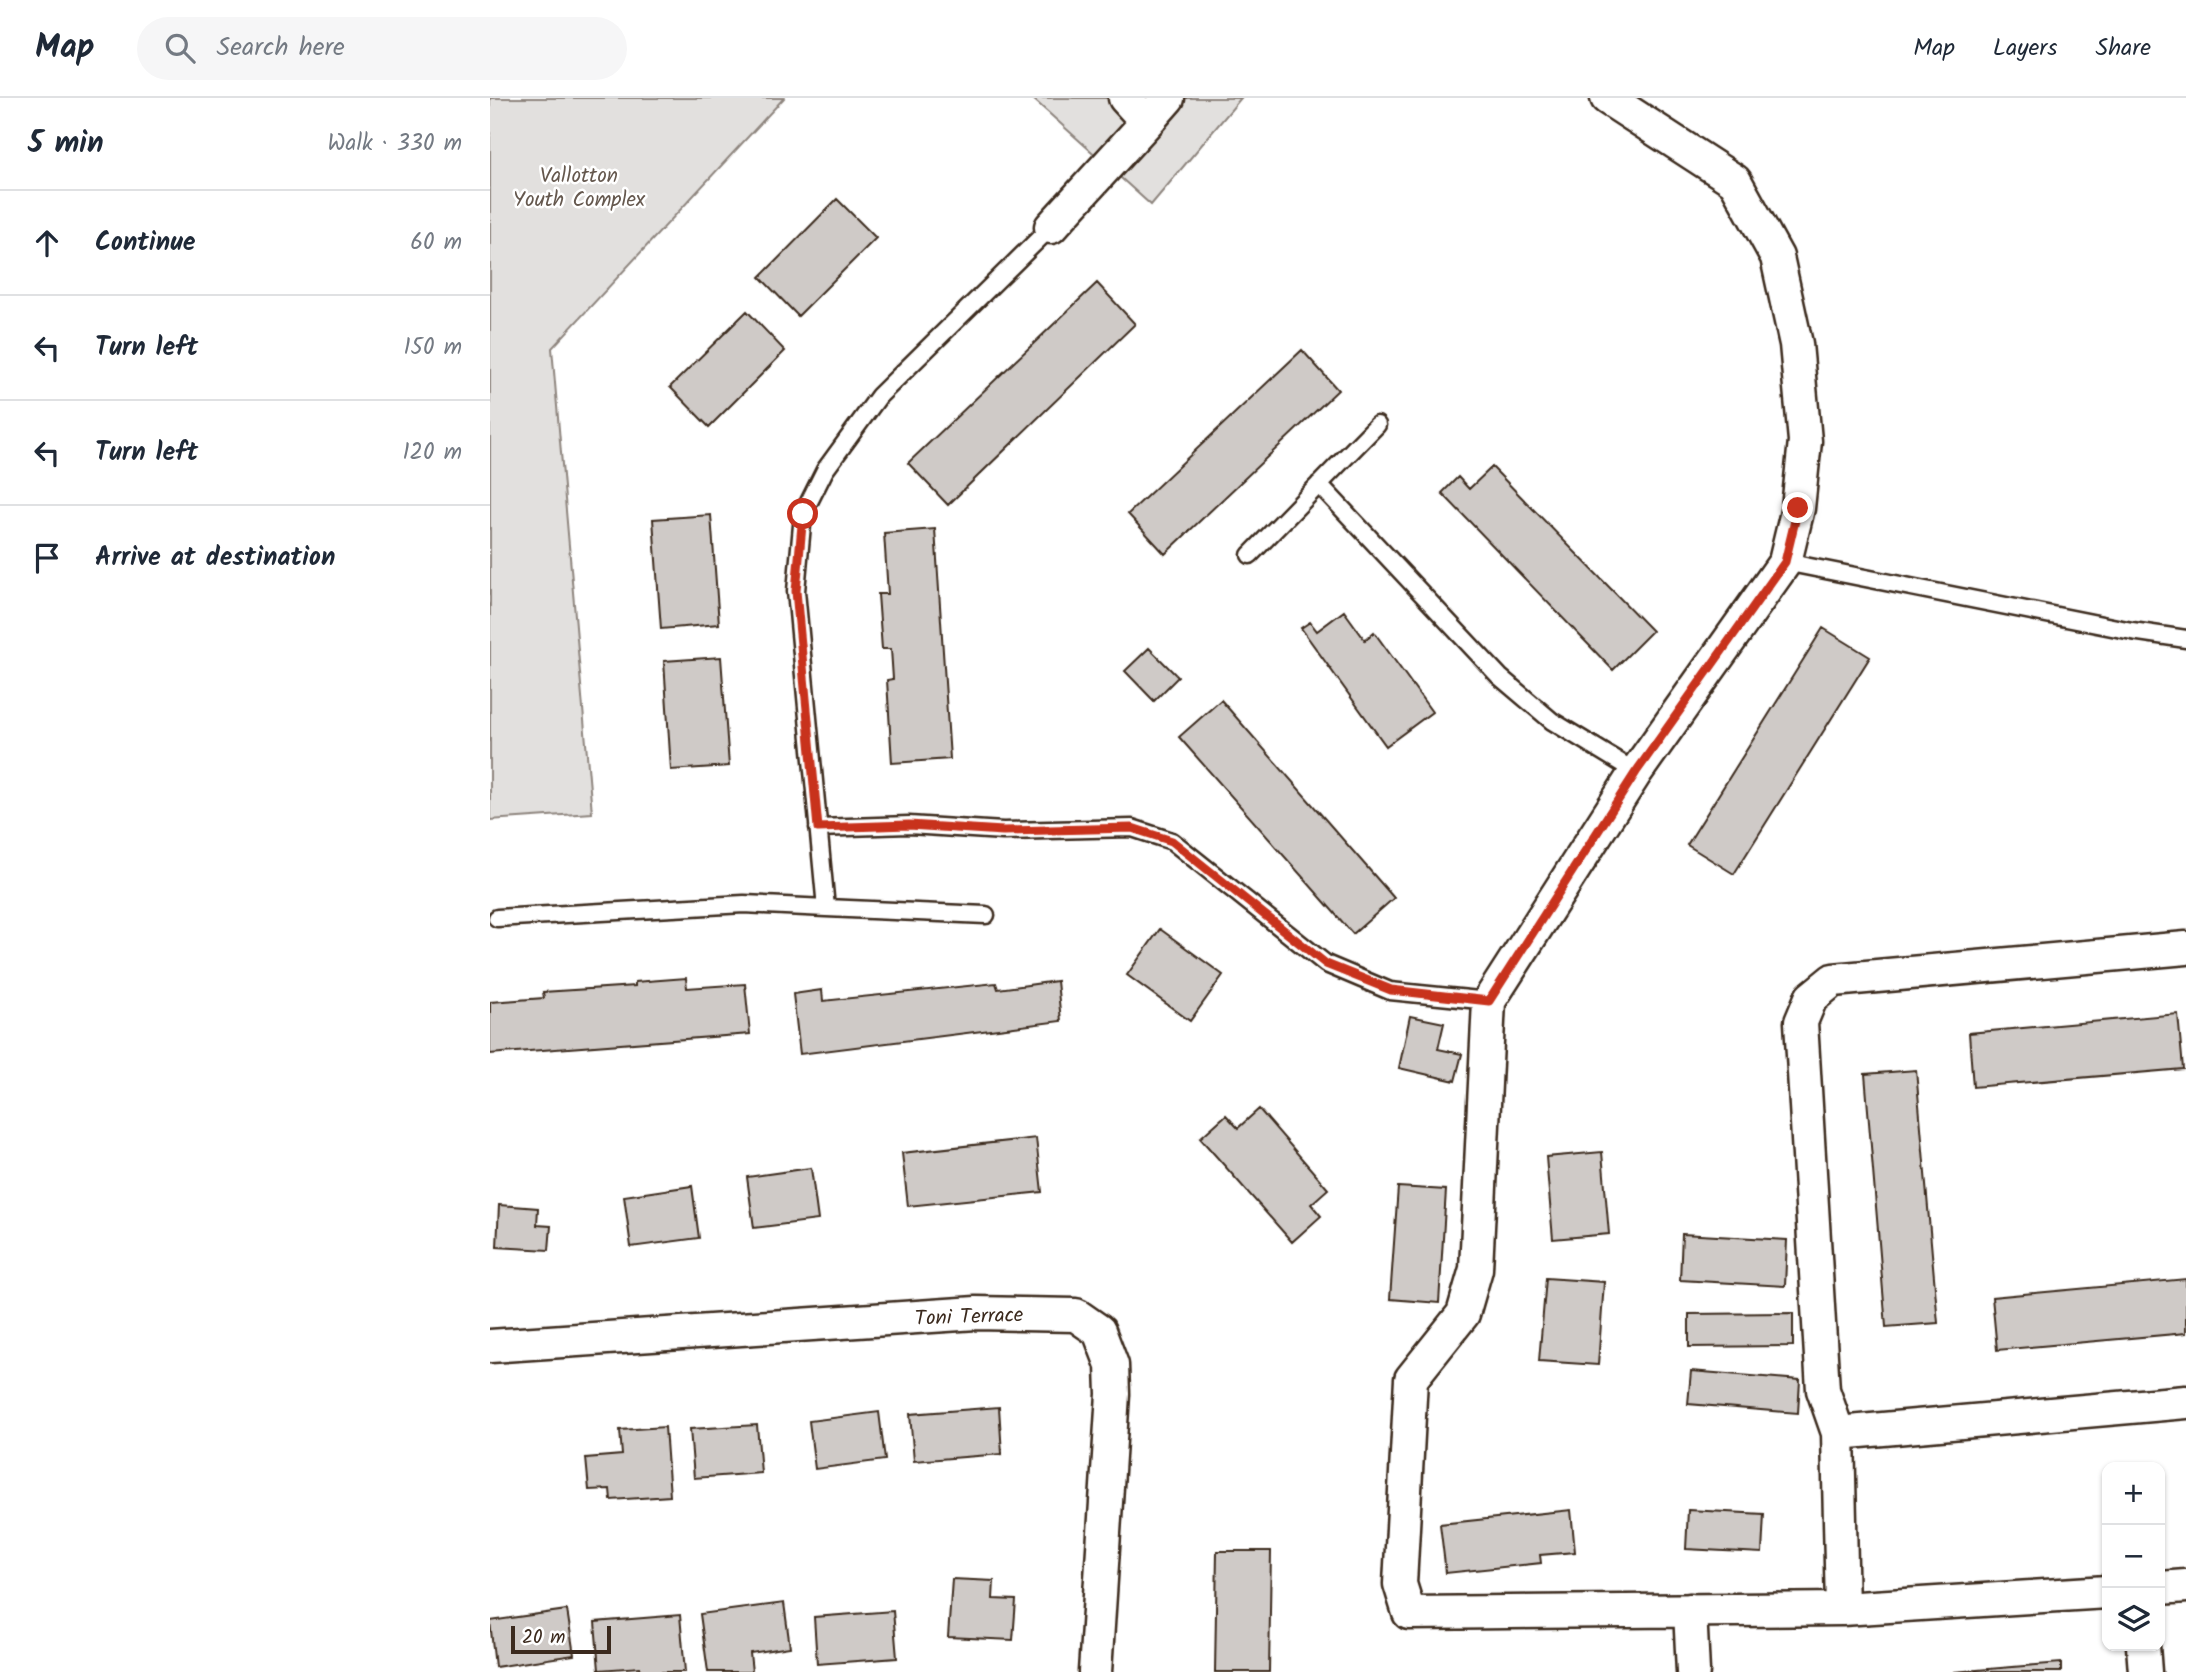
<!DOCTYPE html>
<meta charset="utf-8">
<style>
body{margin:0;font-family:Kalam,sans-serif;background:#f6f6f7;color:#1f2937}
.controls{position:absolute;right:21px;bottom:21px;display:grid;overflow:hidden;border-radius:14px;box-shadow:0 2px 5px #0004}
.controls button{width:63px;height:63px;display:grid;place-items:center;padding:0;border:0;border-bottom:2px solid #e0e1e3;background:#fff;color:#1f2937;font:35px sans-serif}
.scale{position:absolute;left:21px;bottom:18px;width:100px;box-sizing:border-box;padding-left:7px;border:4px solid #3b2a1e;border-top:0;font-size:19px;line-height:24px;white-space:nowrap;color:#3b2a1e;-webkit-text-stroke:5px #fff;paint-order:stroke}
.stop{position:absolute;width:21px;height:21px;margin:-16px;border:5px solid #c8321e;border-radius:50%;background:#fff}
.stop.end{background:#c8321e;border-color:#fff;box-shadow:0 2px 7px #0008}
.list{margin:0;padding:0;list-style:none}
h2{display:flex;justify-content:space-between;align-items:center;height:91px;margin:0;padding:0 28px;font-size:30px}
h2 small{font-size:23px;font-weight:400;color:#747a83}
.list li{display:grid;grid-template-columns:46px 1fr auto;gap:21px;align-items:center;box-sizing:border-box;height:105px;padding:0 28px;border-top:2px solid #e0e1e3}
.list b{display:block;font-size:26px;white-space:nowrap}
.list em{font-size:23px;font-style:normal;color:#747a83}
.icon{flex:none;width:38px;height:38px;fill:none;stroke:currentColor;stroke-width:2;stroke-linecap:round;stroke-linejoin:round}
.map{position:relative;flex:none;width:1696px;height:1574px;overflow:hidden}
header{display:flex;align-items:center;gap:42px;box-sizing:border-box;height:98px;padding:0 35px;background:#fff;border-bottom:2px solid #e0e1e3}
header strong{font-size:33px}
nav{display:flex;gap:38px;margin-inline-start:auto;font-size:24px}
.search{width:490px;height:63px;background:#f6f6f7;display:flex;align-items:center;gap:18px;box-sizing:border-box;padding:0 24px;border-radius:38px;color:#747a83;font-size:26px}
main{display:flex}
aside{flex:1;background:#fff}
.map>svg:first-child{display:block}
.green{fill:#e2e0de;stroke:#8e857e;stroke-width:2}
.building{fill:#cfcac7;stroke:#3b2a1e;stroke-width:2}
.lines{fill:none;stroke-linecap:round;stroke-linejoin:round}
.service-casing{stroke:#3b2a1e;stroke-width:21}
.minor-casing{stroke:#3b2a1e;stroke-width:37}
.service{stroke:#fff;stroke-width:16}
.minor{stroke:#fff;stroke-width:32}
.route{stroke:#c8321e;stroke-width:9}
.labels{text-anchor:middle;stroke-width:5;stroke-linejoin:round;paint-order:stroke}
.park-label{font-size:21px;fill:#65584e;stroke:#fff}
.street-label{font-size:21px;fill:#3b2a1e;stroke:#fff}
</style>
<header>
<strong>Map</strong>
<div class="search"><svg class="icon" aria-label="search" viewBox="0 0 24 24"><circle cx="10" cy="10" r="6"/><path d="M15 15l6 6"/></svg>Search here</div>
<nav><a>Map</a><a>Layers</a><a>Share</a></nav>
</header>
<main>
<aside>
<h2>5 min<small>Walk · 330 m</small></h2>
<ul class="list">
<li><svg class="icon" aria-label="ahead" viewBox="0 0 24 24"><path d="M12 20V5M6 11l6-6 6 6"/></svg><div><b>Continue</b></div><em>60 m</em></li>
<li><svg class="icon" aria-label="left" viewBox="0 0 24 24"><path d="M17 20v-9H6M10 6l-5 5 5 5"/></svg><div><b>Turn left</b></div><em>150 m</em></li>
<li><svg class="icon" aria-label="left" viewBox="0 0 24 24"><path d="M17 20v-9H6M10 6l-5 5 5 5"/></svg><div><b>Turn left</b></div><em>120 m</em></li>
<li><svg class="icon" aria-label="arrive" viewBox="0 0 24 24"><path d="M6 21V4h12l-3 4 3 4H6"/></svg><div><b>Arrive at destination</b></div></li>
</ul>
</aside>
<div class="map">
<svg width="1696" height="1574" viewBox="0 0 1696 1574">
<rect width="100%" height="100%" fill="#fff"/>
<filter id="ink" filterUnits="userSpaceOnUse"><feTurbulence type="fractalNoise" baseFrequency=".0143" numOctaves="2"/><feDisplacementMap in="SourceGraphic" scale="14" xChannelSelector="R" yChannelSelector="G"/><feConvolveMatrix kernelMatrix="1 2 1 2 8 2 1 2 1" color-interpolation-filters="sRGB"/></filter>
<g filter="url(#ink)">
<!-- green -->
<path class="green" d="M 0,0 L 294,0 L 62,250 L 102,715 L 0,722 Z
M 542,0 L 751,0 L 661,107 Z"/>
<!-- building -->
<path class="building" d="M 347,101 L 386,140 L 308,218 L 270,179 Z
M 607,185 L 645,226 L 458,407 L 418,365 Z
M 257,213 L 295,253 L 219,329 L 180,289 Z
M 812,252 L 848,292 L 675,456 L 638,416 Z
M 1002,369 L 1162,533 L 1123,572 L 952,395 L 968,379 L 979,391 Z
M 221,417 L 229,526 L 171,531 L 163,421 Z
M 445,431 L 460,661 L 402,665 L 397,582 L 403,581 L 401,551 L 392,551 L 388,496 L 398,496 L 394,435 Z
M 854,513 L 875,542 L 884,534 L 942,614 L 896,648 L 811,530 L 820,524 L 827,533 Z
M 1333,530 L 1380,559 L 1244,776 L 1197,747 Z
M 659,550 L 688,579 L 664,603 L 635,573 Z
M 231,559 L 239,668 L 181,672 L 174,563 Z
M 731,602 L 904,800 L 863,836 L 689,639 Z
M 670,831 L 733,877 L 700,923 L 637,877 Z
M 196,880 L 197,890 L 255,886 L 260,936 L 0,956 L 0,904 L 54,900 L 53,894 L 145,888 L 145,884 Z
M 567,883 L 571,923 L 310,956 L 303,896 L 332,892 L 333,903 L 506,885 L 508,891 Z
M 1688,916 L 1693,971 L 1483,989 L 1479,935 Z
M 920,918 L 954,925 L 948,951 L 972,956 L 965,983 L 909,970 Z
M 1426,972 L 1448,1225 L 1396,1229 L 1375,976 Z
M 769,1011 L 838,1091 L 821,1106 L 831,1118 L 802,1144 L 710,1040 L 736,1017 L 748,1030 Z
M 546,1040 L 552,1094 L 418,1108 L 412,1055 Z
M 1112,1054 L 1119,1136 L 1063,1141 L 1056,1059 Z
M 321,1070 L 328,1122 L 264,1130 L 257,1079 Z
M 202,1088 L 209,1140 L 141,1149 L 134,1098 Z
M 908,1089 L 956,1092 L 949,1205 L 900,1201 Z
M 9,1107 L 48,1110 L 47,1127 L 61,1128 L 59,1152 L 7,1149 Z
M 1192,1136 L 1297,1142 L 1295,1188 L 1190,1182 Z
M 1056,1180 L 1114,1184 L 1108,1267 L 1049,1263 Z
M 1696,1181 L 1696,1235 L 1507,1252 L 1502,1199 Z
M 1303,1215 L 1303,1248 L 1199,1249 L 1199,1216 Z
M 1201,1273 L 1310,1282 L 1308,1315 L 1198,1306 Z
M 509,1309 L 512,1356 L 424,1363 L 420,1316 Z
M 389,1314 L 395,1362 L 325,1371 L 319,1323 Z
M 267,1327 L 271,1375 L 204,1380 L 200,1331 Z
M 175,1329 L 180,1398 L 121,1402 L 120,1391 L 99,1392 L 96,1360 L 132,1357 L 130,1332 Z
M 1081,1412 L 1085,1454 L 1050,1457 L 1051,1465 L 956,1475 L 950,1426 Z
M 1198,1412 L 1274,1416 L 1272,1455 L 1196,1451 Z
M 727,1453 L 781,1453 L 779,1574 L 725,1574 Z
M 462,1481 L 504,1483 L 503,1501 L 526,1502 L 523,1542 L 458,1539 Z
M 294,1505 L 300,1549 L 260,1555 L 262,1574 L 218,1574 L 210,1516 Z
M 77,1512 L 84,1557 L 5,1569 L 0,1523 Z
M 403,1513 L 407,1560 L 327,1566 L 324,1519 Z
M 190,1517 L 195,1574 L 150,1574 L 150,1569 L 109,1572 L 105,1524 Z
M 1571,1565 L 1571,1574 L 1463,1574 Z"/>
<g class="lines">
<defs>
<path id="service" d="M 829,386 L 1010,579 L 1062,623 L 1146,674
M 760,457 L 887,327
M 1295,464 L 1642,533 L 1696,541
M 328,730 L 419,727 L 513,733 L 642,730 L 682,743 L 836,866 L 900,893 L 999,903
M 496,817 L 336,810 L 306,493 L 313,416 L 335,372 L 389,298 L 561,129
M 7,820 L 254,806 L 336,810"/>
<path id="minor" d="M 1117,0 L 1245,83 L 1287,159 L 1306,246 L 1315,343 L 1308,410 L 1295,464 L 1146,674 L 999,903 L 986,1171 L 973,1216 L 921,1281 L 910,1486 L 919,1515 L 1352,1511 L 1348,1335 L 1696,1304
M 657,24 L 678,0
M 561,129 L 657,24 L 635,0
M 0,1248 L 486,1215 L 586,1217 L 609,1233 L 622,1267 L 623,1296 L 605,1574
M 1348,1335 L 1333,1292 L 1311,924 L 1321,900 L 1343,882 L 1696,850
M 1670,1490 L 1696,1488
M 1352,1511 L 1617,1494
M 1200,1512 L 1203,1574
M 1653,1548 L 1655,1574"/>
</defs>
<!-- service casing -->
<use href="#service" class="service-casing"/>
<!-- minor casing -->
<use href="#minor" class="minor-casing"/>
<!-- service -->
<use href="#service" class="service"/>
<!-- minor -->
<use href="#minor" class="minor"/>
</g>
</g>
<g class="lines" filter="url(#ink)">
<!-- route -->
<path class="route" d="M 313,416 L 306,493 L 328,730 L 419,727 L 513,733 L 642,730 L 682,743 L 836,866 L 901,892 L 999,903 L 1146,674 L 1295,464 L 1308,410"/>
</g>
<g class="labels">
<!-- park labels -->
<g class="park-label">
<text x="89" y="84">Vallotton<tspan x="89" dy="24">Youth Complex</tspan></text>
</g>
<!-- street labels -->
<g class="street-label">
<text transform="translate(479 1218) rotate(-2)" y="7">Toni Terrace</text>
</g>
</g>
</svg>
<div class="controls">
<button>+</button>
<button>−</button>
<button><svg class="icon" aria-label="layers" viewBox="0 0 24 24"><path d="M12 4l9 5-9 5-9-5zM3 14l9 5 9-5"/></svg></button>
</div>
<div class="scale">20 m</div>
<div class="stop" style="left:313px;top:416px"></div>
<div class="stop end" style="left:1308px;top:410px"></div>
</div>
</main>
